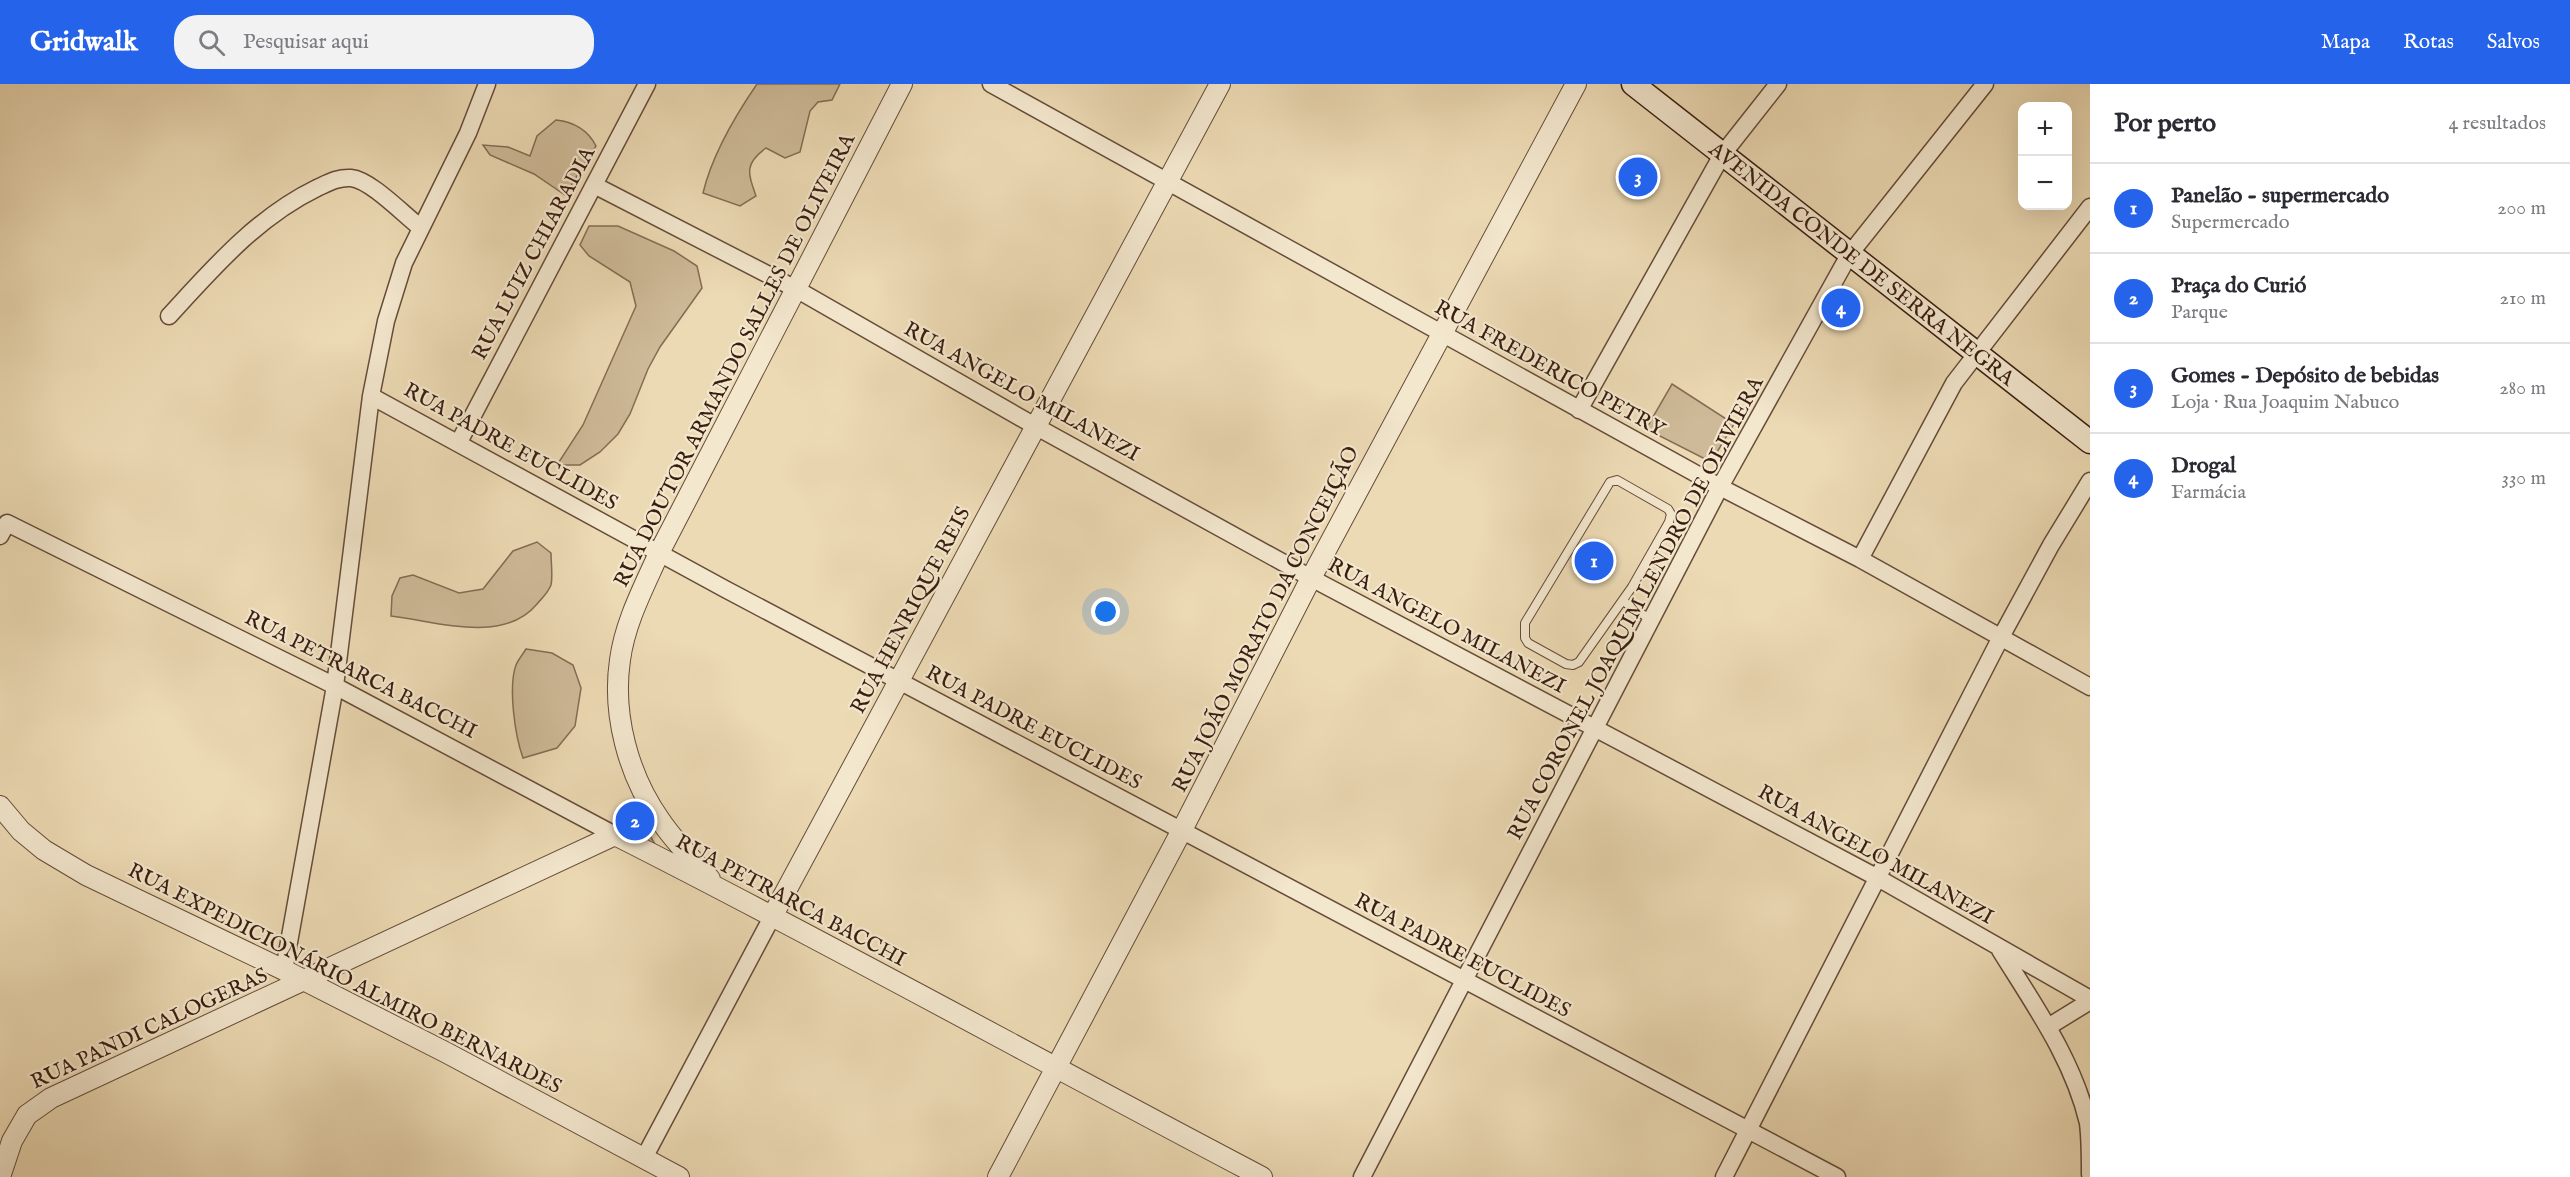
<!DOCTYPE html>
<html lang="pt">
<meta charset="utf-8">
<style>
body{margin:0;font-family:"IM FELL English",serif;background:#f2f2f3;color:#2b2b33}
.controls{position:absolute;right:18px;top:18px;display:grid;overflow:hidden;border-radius:12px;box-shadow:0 6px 24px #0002}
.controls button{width:54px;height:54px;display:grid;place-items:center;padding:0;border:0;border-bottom:2px solid #e1e1e2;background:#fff;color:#2b2b33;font:30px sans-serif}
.you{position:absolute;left:1106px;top:528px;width:21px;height:21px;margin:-15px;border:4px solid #fff;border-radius:50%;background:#1a73e8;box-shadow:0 0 0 9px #1a73e833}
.badge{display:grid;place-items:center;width:39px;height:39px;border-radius:50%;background:#2563eb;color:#fff;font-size:20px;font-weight:700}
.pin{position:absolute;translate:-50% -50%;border:3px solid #fff;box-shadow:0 2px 6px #0006}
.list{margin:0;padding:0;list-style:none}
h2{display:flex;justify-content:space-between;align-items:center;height:78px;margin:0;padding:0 24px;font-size:26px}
h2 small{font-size:20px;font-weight:400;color:#7c7c81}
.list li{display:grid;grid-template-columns:39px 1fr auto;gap:18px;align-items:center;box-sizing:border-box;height:90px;padding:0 24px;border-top:2px solid #e1e1e2}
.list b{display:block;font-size:22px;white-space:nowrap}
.list p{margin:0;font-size:20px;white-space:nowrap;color:#7c7c81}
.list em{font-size:20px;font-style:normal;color:#7c7c81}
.icon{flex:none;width:33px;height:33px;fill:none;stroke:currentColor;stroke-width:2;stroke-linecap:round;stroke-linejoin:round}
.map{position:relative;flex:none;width:2090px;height:1093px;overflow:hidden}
header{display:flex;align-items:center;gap:36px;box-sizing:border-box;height:84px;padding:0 30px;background:#2563eb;color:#fff}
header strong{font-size:28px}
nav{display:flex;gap:33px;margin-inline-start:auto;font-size:21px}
.search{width:420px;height:54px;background:#f2f2f3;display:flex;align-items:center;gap:15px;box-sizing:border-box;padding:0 21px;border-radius:24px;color:#7c7c81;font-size:22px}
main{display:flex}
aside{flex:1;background:#fff}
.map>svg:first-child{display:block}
.green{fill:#ceba98;stroke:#846c54;stroke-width:1.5}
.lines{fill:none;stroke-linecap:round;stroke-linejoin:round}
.service-casing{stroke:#664c39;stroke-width:10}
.minor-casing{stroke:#664c39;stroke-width:19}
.tertiary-casing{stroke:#664c39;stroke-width:22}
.secondary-casing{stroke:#391d10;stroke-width:25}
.service{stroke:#f3e7ce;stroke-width:8}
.minor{stroke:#f3e7ce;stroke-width:16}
.tertiary{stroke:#f3e7ce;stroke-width:20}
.secondary{stroke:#f3e7ce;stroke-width:22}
.labels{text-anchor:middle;stroke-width:4.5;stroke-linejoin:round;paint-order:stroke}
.street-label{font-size:21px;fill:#391d10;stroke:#f3e7ce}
</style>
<header>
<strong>Gridwalk</strong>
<div class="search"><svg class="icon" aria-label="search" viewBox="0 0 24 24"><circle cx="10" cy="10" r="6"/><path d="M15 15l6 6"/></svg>Pesquisar aqui</div>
<nav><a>Mapa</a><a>Rotas</a><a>Salvos</a></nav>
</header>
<main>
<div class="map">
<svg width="2090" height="1093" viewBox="0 0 2090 1093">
<rect width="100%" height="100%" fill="#ecdab4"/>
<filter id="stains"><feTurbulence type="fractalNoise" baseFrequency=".00333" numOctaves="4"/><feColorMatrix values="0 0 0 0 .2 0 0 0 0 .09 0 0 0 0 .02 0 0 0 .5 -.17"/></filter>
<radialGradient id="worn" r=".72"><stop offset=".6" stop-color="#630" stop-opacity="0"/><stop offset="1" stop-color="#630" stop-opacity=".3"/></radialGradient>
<!-- green -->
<path class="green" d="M 757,0 L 840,0 L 832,16 L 818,18 L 810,27 L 800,68 L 785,74 L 766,64 C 744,80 748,89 756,112 L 740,122 L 703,109 C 712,71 735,32 757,0 Z
M 556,36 C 574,38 588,46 596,62 L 565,111 L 534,90 L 490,71 L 483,61 L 508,63 L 530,72 L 537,52 Z
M 589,142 L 618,142 L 674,167 L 697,182 L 702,204 L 660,263 L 648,285 L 630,330 L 618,350 L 600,368 L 580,381 L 557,381 L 583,341 L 636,222 L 630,198 L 589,172 L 580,161 Z
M 1672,300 L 1734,340 L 1711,378 L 1646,345 Z
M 537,458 L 551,469 C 551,479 553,492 551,501 C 548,509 542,514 537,520 C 503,561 436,537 391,532 L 392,512 L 400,494 L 413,491 L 459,509 L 483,505 L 513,467 Z
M 526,565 L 552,569 L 573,581 L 581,604 L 575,642 L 557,664 L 523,674 C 515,652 508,603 516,581 C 518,576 523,570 526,565 Z
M 634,724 L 659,767 L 626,749 Z"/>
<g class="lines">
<defs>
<path id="service" d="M 1617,396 L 1668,425 L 1671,430 L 1669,438 L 1632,503 L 1579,578 L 1573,581 L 1566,580 L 1528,559 L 1525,554 L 1525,539 L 1610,398 Z
M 1623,517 L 1651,536"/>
<path id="minor" d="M 991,0 L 1720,403 L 1860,475 L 2090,603
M 594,101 L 796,205 L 1035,342 L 1311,494 L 1878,794 L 2090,915
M 169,232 C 213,184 257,133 317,104 C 328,99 338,93 351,94 C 371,96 404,131 421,144
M 371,312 L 725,505 L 1837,1093
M 1579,326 L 1722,71 L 1778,0
M 459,358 L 647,0
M 0,452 L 7,439 L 335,602 L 615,751
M 1860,475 L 1954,299 L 2090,123
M 2000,866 C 2034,921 2073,975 2088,1039 C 2090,1055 2090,1074 2090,1090
M 284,886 L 335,602 L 371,312 L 386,237 L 404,179 L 468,49 L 487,0
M 2048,943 L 2090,917
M 644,1074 L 773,831
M 1362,1093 L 1720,403 L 1849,171 L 1985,0
M 1724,1093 L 2001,553 L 2051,461 L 2090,397"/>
<path id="tertiary" d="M 0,722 L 21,747 L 44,766 L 86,791 L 284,886 L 447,969 L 679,1093
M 710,795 C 693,776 674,757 660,736 C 628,691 612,630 620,576 C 625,538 644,503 659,469 L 902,0
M 773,831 L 1220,0
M 0,1093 L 12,1057 L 27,1031 L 51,1014 L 615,751 C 833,861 1046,980 1262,1093
M 998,1093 L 1182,746 L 1311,494 L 1576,0"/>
<g id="secondary">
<path id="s1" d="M 1633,0 L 2090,358"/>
</g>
</defs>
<!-- service casing -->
<use href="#service" class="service-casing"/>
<!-- minor casing -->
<use href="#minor" class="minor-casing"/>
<!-- tertiary casing -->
<use href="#tertiary" class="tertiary-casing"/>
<!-- secondary casing -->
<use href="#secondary" class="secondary-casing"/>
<!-- service -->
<use href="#service" class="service"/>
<!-- minor -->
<use href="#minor" class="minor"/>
<!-- tertiary -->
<use href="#tertiary" class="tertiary"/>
<!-- secondary -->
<use href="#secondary" class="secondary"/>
</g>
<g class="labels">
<!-- street labels -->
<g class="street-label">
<text transform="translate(533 169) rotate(-62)" y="7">RUA LUIZ CHIARADIA</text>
<text dy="7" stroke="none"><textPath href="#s1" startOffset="291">AVENIDA CONDE DE SERRA NEGRA</textPath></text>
<text transform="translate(734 276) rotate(-63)" y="7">RUA DOUTOR ARMANDO SALLES DE OLIVEIRA</text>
<text transform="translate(1550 284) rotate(29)" y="7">RUA FREDERICO PETRY</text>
<text transform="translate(1022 307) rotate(29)" y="7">RUA ANGELO MILANEZI</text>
<text transform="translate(511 362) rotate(29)" y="7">RUA PADRE EUCLIDES</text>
<text transform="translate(1635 524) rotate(-62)" y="7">RUA CORONEL JOAQUIM LENDRO DE OLIVIERA</text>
<text transform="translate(910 526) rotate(-62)" y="7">RUA HENRIQUE REIS</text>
<text transform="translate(1265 535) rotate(-63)" y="7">RUA JOÃO MORATO DA CONCEIÇÃO</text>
<text transform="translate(1447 541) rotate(28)" y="7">RUA ANGELO MILANEZI</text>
<text transform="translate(361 590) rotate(27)" y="7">RUA PETRARCA BACCHI</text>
<text transform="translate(1034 643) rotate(28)" y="7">RUA PADRE EUCLIDES</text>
<text transform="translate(1876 770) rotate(29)" y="7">RUA ANGELO MILANEZI</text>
<text transform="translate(791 816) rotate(28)" y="7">RUA PETRARCA BACCHI</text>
<text transform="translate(1463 871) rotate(28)" y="7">RUA PADRE EUCLIDES</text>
<text transform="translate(345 894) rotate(27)" y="7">RUA EXPEDICIONÁRIO ALMIRO BERNARDES</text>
<text transform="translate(149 944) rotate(-25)" y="7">RUA PANDI CALOGERAS</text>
</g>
</g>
<rect width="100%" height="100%" filter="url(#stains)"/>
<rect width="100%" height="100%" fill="url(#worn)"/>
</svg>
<div class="controls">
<button>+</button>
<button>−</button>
</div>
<div class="you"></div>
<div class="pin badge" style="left:1594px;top:477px">1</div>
<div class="pin badge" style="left:635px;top:737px">2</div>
<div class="pin badge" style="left:1638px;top:93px">3</div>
<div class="pin badge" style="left:1841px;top:224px">4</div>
</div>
<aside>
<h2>Por perto<small>4 resultados</small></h2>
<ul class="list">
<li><span class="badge">1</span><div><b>Panelão - supermercado</b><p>Supermercado</p></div><em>200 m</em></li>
<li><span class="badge">2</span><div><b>Praça do Curió</b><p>Parque</p></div><em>210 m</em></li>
<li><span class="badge">3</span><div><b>Gomes - Depósito de bebidas</b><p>Loja · Rua Joaquim Nabuco</p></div><em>280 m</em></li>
<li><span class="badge">4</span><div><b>Drogal</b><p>Farmácia</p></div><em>330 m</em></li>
</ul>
</aside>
</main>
